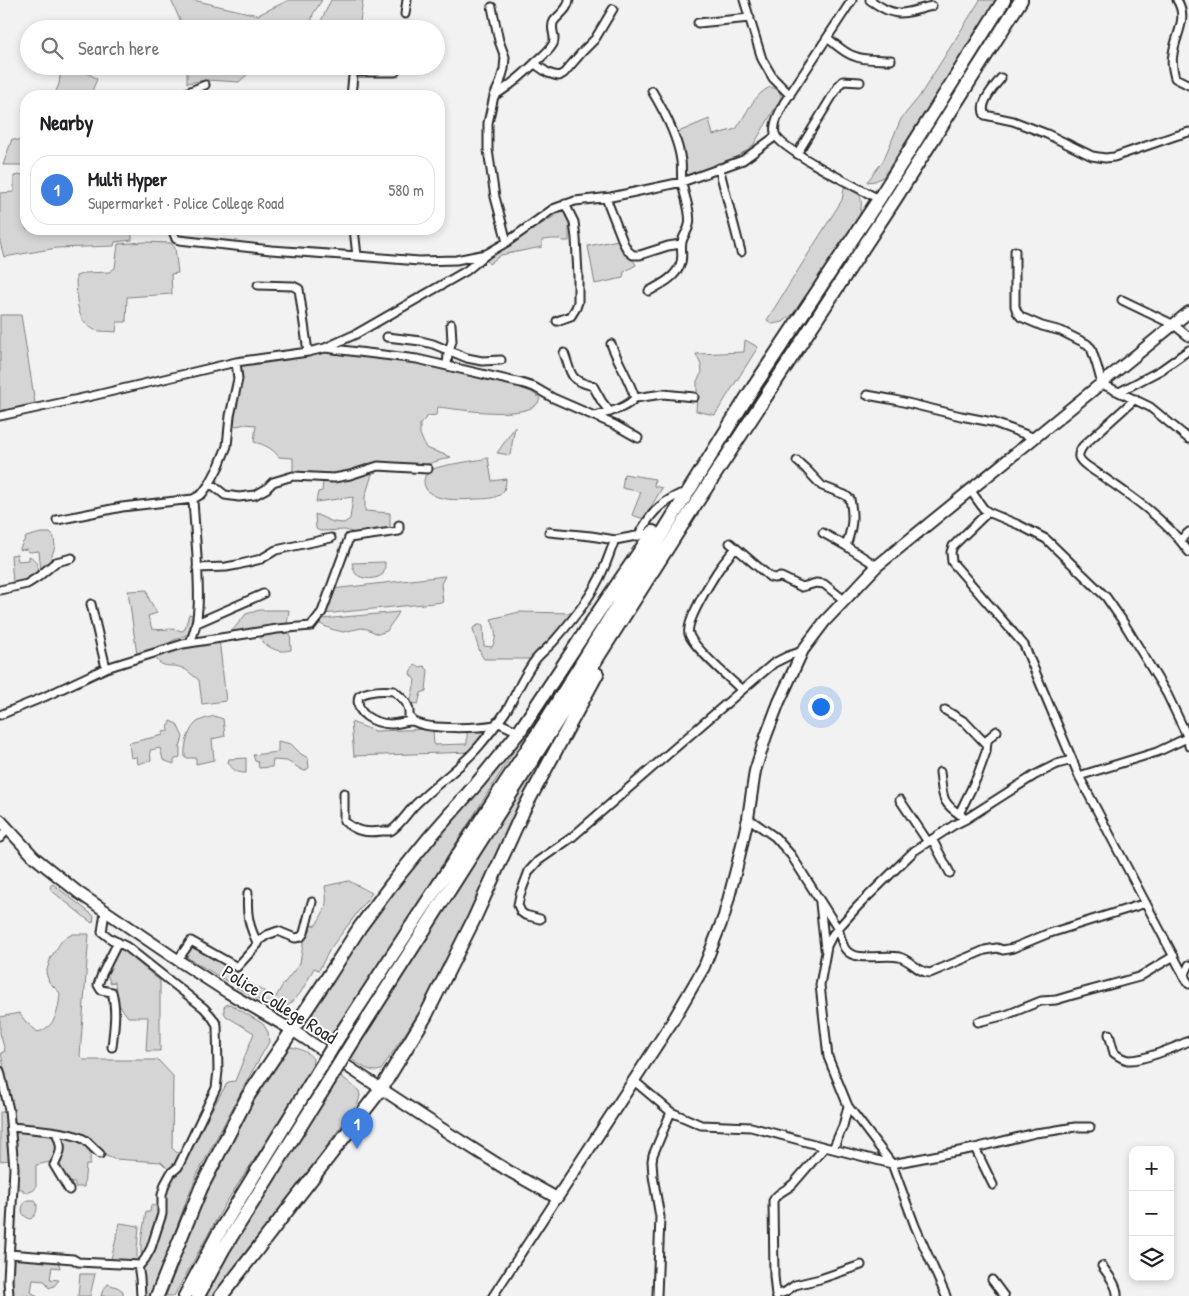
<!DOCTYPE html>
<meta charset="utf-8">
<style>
body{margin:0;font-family:"Patrick Hand",sans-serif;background:#f2f2f2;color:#202124}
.controls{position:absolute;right:15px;bottom:15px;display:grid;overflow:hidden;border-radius:10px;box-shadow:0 2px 8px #0003}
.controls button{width:45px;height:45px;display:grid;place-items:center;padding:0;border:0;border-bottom:1px solid #e0e0e0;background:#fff;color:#202124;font:25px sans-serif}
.you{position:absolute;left:820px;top:706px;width:18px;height:18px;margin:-12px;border:4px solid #fff;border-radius:50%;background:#1a73e8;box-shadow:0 0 0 8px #1a73e833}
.badge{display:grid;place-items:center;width:32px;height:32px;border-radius:50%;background:#b45309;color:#fff;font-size:16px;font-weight:700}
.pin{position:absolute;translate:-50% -41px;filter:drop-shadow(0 1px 2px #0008)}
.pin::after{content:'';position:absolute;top:26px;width:18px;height:15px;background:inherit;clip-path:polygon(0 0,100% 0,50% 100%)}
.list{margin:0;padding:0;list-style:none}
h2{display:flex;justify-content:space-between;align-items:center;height:65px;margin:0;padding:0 20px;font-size:21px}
h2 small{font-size:16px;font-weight:400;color:#757577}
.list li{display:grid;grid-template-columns:32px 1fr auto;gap:15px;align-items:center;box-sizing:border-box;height:70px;margin:0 10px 10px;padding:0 10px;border:1px solid #e0e0e0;border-radius:20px}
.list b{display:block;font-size:19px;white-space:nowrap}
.list p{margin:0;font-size:16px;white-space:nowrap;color:#757577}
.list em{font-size:16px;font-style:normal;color:#757577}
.icon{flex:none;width:28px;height:28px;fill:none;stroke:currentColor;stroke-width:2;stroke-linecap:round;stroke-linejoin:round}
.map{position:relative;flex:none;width:1189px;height:1296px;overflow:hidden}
.search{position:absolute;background:#fff;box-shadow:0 2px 8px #0003;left:20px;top:20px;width:425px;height:55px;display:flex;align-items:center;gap:12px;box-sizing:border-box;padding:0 18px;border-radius:28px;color:#757577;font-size:19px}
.panel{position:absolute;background:#fff;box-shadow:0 2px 8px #0003;left:20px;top:90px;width:425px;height:145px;border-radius:20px}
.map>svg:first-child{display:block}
.green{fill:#d5d5d5;stroke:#808080}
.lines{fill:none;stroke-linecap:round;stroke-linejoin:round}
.street-casing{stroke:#2b2b2b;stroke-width:11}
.secondary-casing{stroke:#2b2b2b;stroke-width:14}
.highway-casing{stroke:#2b2b2b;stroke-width:16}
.street{stroke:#fff;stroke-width:7}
.secondary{stroke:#fff;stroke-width:10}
.highway{stroke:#fff;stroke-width:12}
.highway-bridge-casing{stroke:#2b2b2b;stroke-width:16;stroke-linecap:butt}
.highway-bridge{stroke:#fff;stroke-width:12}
.labels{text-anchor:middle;stroke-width:4;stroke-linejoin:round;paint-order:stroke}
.street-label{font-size:19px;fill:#2b2b2b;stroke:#fff}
</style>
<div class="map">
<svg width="1189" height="1296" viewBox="0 0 1189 1296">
<rect width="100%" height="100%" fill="#f2f2f2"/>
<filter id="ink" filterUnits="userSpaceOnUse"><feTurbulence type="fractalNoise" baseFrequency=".02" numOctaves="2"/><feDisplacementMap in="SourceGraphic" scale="10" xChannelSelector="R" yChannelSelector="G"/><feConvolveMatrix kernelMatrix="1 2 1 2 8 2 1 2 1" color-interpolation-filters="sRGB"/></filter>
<g filter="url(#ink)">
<!-- green -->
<path class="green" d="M 171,0 L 193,0 L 258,15 L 289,0 L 322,0 L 313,14 L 310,29 L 184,29 Z
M 331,0 L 363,0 L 359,29 L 319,29 L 322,19 Z
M 980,0 L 997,0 L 883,177 L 875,181 L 867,182 L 883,161 L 901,119 L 919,97 Z
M 51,66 C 64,66 86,70 97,79 L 90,96 L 54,96 L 59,84 L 60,76 Z
M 187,66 L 253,66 L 252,70 L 239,82 L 207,80 L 187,83 Z
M 770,87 C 776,88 781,91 781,98 L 754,144 C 737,161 706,170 684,176 L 684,157 L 676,133 L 709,119 L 713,135 L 736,129 C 746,115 754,94 770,87 Z
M 12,139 L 26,142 L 26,165 L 3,165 Z
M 26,174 L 26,229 L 132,229 L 132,240 L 115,242 L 114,246 L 57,248 L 4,257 L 0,242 L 0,193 L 14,192 L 14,176 Z
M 845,183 C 862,193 864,198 859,217 L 797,311 L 783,322 L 772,324 L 767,320 L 842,200 Z
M 564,210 L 569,217 L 569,241 L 562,241 L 560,239 L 552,239 L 542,240 L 542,247 L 501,255 L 489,264 L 486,259 Z
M 618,240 C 621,251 631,255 636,265 L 624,272 L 623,278 L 595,284 L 588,246 Z
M 145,242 L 171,243 L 175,248 L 178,273 L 171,274 L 172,294 L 127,297 L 126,322 L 117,322 L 116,332 C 110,331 101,332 95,330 C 74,321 77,295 76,276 L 85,273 L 109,272 L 115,268 L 118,244 Z
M 0,315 L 21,315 L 35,403 L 0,411 Z
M 745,340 L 758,347 L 715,415 L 696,411 L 697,394 L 697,381 L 702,372 L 701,365 L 696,354 L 744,352 Z
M 329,351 C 359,355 390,358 420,363 C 440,367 460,373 480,377 C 494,381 532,387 540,399 C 534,422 457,409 438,407 L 436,415 L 428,416 L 420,424 L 420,434 L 426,448 L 451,457 L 421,466 L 378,464 L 349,473 L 293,474 L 293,458 L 279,457 C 272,448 265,445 254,442 L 256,425 L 245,424 L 237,426 L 234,425 L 233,420 L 239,364 Z
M 515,427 L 510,455 L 497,453 Z
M 488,458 L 492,481 L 506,479 C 506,483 505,490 502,493 C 496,499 484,499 476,499 C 462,500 424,503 424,481 C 424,477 426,474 429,471 C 437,465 476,461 488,458 Z
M 373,471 L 365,497 L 365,511 L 390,513 L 390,530 L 362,535 L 345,530 L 320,531 L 316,529 L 315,514 L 333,522 L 344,523 L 350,519 L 353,497 L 316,502 L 318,492 L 322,491 L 323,480 Z
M 624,474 L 655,479 L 654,486 L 662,488 L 644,519 L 632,515 L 641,492 L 622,488 Z
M 41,533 L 50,533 L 54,537 L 55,547 L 48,566 L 41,572 L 39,551 L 29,552 L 27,549 L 19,550 L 26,537 Z
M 17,554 L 18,561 L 29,560 L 29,556 C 36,559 38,565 37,572 L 20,583 L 13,585 L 11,555 Z
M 385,562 C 385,566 385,570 383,574 C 377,580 362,580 356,574 C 354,572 353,566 352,563 Z
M 445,576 L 441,584 L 443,602 L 323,614 L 332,589 Z
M 147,590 L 149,599 L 157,613 L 148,616 L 152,629 C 163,631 171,627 182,631 L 185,629 L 189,614 L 195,616 L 191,630 L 188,634 L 172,641 L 161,648 L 137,655 L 128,591 Z
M 260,610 L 289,610 L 287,625 L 246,632 L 232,631 L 246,614 Z
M 399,612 C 396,619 390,624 387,631 L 378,634 L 367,629 L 361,628 L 343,632 L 331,629 L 318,623 L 322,619 Z
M 519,612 L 573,613 L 563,628 L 533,659 L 484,659 C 480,655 474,635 473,628 L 478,625 L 483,625 L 484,646 L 492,647 C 498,636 495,629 491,619 Z
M 290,630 L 291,650 C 278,653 272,649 262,642 L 260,635 Z
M 219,639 L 226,701 L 202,704 L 199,680 C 194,677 188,670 182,668 C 170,663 162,671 154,655 L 170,650 Z
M 415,665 L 420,667 L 424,666 L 428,670 L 426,691 L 421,693 L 418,704 L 410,703 C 412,694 414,688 415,680 L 410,674 L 411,670 Z
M 214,716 L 223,719 L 225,736 L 212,739 L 214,760 L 196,764 L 196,758 L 185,758 C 184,747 187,733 195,724 C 200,719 208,718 214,716 Z
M 170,721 L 177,724 L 183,737 L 180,747 L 180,757 L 174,760 L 174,764 L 163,760 L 160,748 L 150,750 L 151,760 L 138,764 L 137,757 L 131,758 L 129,743 L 163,735 L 163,732 L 169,731 L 168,726 L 170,725 Z
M 351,722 L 375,731 L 433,729 L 434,745 L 467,744 L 467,731 L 491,728 L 471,752 L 354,756 Z
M 278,741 L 291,744 L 301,754 L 308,758 L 309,768 L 304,771 L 287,761 L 273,760 L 272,767 L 259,768 L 258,762 L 255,761 L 253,755 L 278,752 Z
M 518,745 L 422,897 L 378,971 L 329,1041 C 326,1040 320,1038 318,1035 C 305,1023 317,1000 323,988 L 397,886 Z
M 246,758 L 246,773 C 236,773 233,770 228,762 L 229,759 Z
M 538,763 L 541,764 L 443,970 L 426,1002 L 381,1070 C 370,1074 360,1064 351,1059 Z
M 349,881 L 372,893 L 330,949 L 319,970 L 314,968 C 304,987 300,999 281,1010 L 271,1007 L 236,987 L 240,979 L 276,997 L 282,986 L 300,963 L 304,938 L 309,926 L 316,925 C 326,908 328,906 325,886 Z
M 52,884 L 53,884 L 94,916 L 93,922 L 92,923 L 52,891 L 50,887 Z
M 73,934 L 89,934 L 80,1056 L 84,1060 L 158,1060 L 173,1076 L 172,1148 L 176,1152 L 182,1154 L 178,1163 L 171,1169 L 168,1169 L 161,1162 L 114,1159 L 98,1153 L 87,1141 L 16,1126 L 1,1053 L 5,1051 L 0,1033 L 0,1017 L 19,1013 L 26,1022 L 38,1032 C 41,1031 44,1030 46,1028 C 57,1022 59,1005 60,993 L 49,982 L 46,973 L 51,957 L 63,939 Z
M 118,946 L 160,981 L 160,1051 L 146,1051 L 148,1017 L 128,1017 L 117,1002 L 115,982 L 110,983 L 107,973 Z
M 191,947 L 197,947 L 236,969 L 238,972 L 230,983 L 188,958 L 186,954 Z
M 230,1004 L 263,1024 L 268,1032 L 269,1042 L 249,1077 L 198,1173 L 188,1196 L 152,1296 L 143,1296 L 141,1267 L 149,1256 L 165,1190 L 226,1085 L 228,1082 L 235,1081 L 254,1033 L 226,1016 L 224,1012 L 224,1007 L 226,1005 Z
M 291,1047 C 301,1049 307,1051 313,1059 L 312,1071 L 291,1104 L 225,1204 L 174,1296 L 166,1296 C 181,1253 197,1209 217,1168 C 236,1128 261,1090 284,1052 Z
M 341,1076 L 359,1091 L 360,1096 L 358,1103 C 328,1144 298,1186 267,1226 C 249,1250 230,1272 213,1296 L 206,1296 C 245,1219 293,1148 341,1076 Z
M 0,1112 L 7,1112 L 10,1160 L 0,1161 Z
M 17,1130 L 53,1134 L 59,1144 L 55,1159 L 50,1162 L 36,1165 L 36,1187 C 34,1192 29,1192 23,1192 L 23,1189 L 16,1189 L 15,1138 L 16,1132 Z
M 60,1135 C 70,1137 84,1137 89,1148 C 91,1153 90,1160 90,1165 L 86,1165 L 84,1187 L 75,1187 L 75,1183 L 71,1183 L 68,1184 L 57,1165 Z
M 28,1200 L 35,1200 C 39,1206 37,1216 30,1219 C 28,1218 25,1217 24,1215 C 20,1211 23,1202 28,1200 Z
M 151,1205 L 159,1207 L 161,1210 L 151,1243 L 142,1261 C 139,1242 143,1231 146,1212 L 150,1212 Z
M 120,1223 L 139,1226 L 137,1250 L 137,1263 L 112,1260 L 111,1259 Z
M 15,1257 L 56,1260 L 59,1264 L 60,1268 L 52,1267 L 50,1279 L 59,1280 L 54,1286 L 49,1288 L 45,1281 L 33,1280 L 31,1292 L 37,1296 L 11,1296 L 10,1270 L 12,1259 Z
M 80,1274 L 95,1274 L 90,1296 L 78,1296 Z
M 108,1284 L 117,1287 L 123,1291 L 123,1296 L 101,1296 L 103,1290 Z"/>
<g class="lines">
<defs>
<path id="street" d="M 744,0 L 762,59 L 773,78 L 790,95
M 852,0 L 784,103 C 780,112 771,126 776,136 C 784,151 860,189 879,199
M 870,0 C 879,6 889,13 900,13 C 910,13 922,8 932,6
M 1177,0 C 1189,19 1175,35 1173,54 C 1171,62 1173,70 1175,78 L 1189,85
M 492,7 L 499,41 L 505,57 L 504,69 L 500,83 L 494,96 L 488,123 L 488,150 L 495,197 L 507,242
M 405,14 L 407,0
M 698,23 L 750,18
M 827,38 C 836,44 844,53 854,56 C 865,61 880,59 891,60
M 535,64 L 548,73 L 554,75 L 559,76 L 564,73 L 583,51 L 595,39 L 613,9
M 353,72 L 395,72
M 1001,78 C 994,87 978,104 985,115 L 1013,121 L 1047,134 L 1092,156 L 1105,158 L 1114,157 L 1175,136 L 1189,132
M 184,96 L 186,93 L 205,85
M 351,96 L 354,66
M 494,96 C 510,86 524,74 537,61 C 543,56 549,51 553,44 C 557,36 549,29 554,21 C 559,14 568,10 569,0
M 797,154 L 839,85 L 843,81 L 860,82
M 719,168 L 741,252
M 606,198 L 624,244 L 628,251 L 633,255 L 640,255 L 668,246 L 681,244
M 174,229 L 174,234 L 176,239 L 179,240 L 271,250 L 357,256
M 354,229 L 357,256 L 419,261 L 456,260 L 486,254
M 1015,251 L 1015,306 L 1017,312 L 1021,317 L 1042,326 L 1061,331 L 1087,344 L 1091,348 L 1097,366 L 1102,384 L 1150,407 L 1189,439
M 258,285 L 293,286 L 299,289 L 308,352
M 649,291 C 660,285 675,278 680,265 C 684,257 680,250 682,242 C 683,236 688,231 689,225 C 692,214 684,195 682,183 C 681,176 682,168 681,161 C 678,137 664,111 652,91
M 1122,300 L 1174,325 L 1189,337
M 557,321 L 571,316 L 576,308 L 578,302 L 578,275 L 576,238 L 574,222 L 565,204
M 387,337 L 421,341 L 433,344 L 467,358 L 482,361 L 501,360
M 325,348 L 417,359 L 521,383 L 534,387 L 553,398 L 615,425 L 638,438
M 564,353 C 572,374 568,380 593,386 L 602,402 L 610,412
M 447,366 L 448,354 L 452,341 L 451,324
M 1119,392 L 1161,370 L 1189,350
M 867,395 L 895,400 L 961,416 L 992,422 L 1035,438
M 635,398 L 663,394 L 694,397
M 1135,399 L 1083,446 C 1076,456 1078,459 1087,466 C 1124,491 1163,516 1189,552
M 0,416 L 92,396 L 236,362 L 308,352 L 325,348 L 356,334 L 466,271 L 488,253 L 507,242 L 553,209 L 575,201 L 611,197 L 682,182 L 743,160 L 776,136
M 595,416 C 609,412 625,409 635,398 C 629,379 618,362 611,344
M 797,461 L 806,469 L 822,486 L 845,495 L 850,499 C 854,518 852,528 846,546
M 210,483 L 225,495 L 239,497 L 255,495 L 266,489 L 273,482 L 293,476 L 334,478 L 350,475 L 378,466 L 428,469
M 971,491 L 983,508 L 988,512 L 1019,525 L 1046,539 L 1106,597 L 1122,620 L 1167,694 L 1188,738 L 1189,746
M 988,512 L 953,546 L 951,552 L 952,562 L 1024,645 L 1079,776
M 57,520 L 122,507 L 193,499
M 549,532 L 591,536 L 615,540 L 652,533
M 823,533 L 846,546 L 877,566
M 638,536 C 650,515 658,504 680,494
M 1180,540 L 1189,532
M 730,543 L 770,577 L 774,578 L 781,577 L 802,587 L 816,583 L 824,584 L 844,600
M 736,548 C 729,556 722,564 717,572 C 710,583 685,623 689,634 C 692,646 731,680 742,690
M 197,568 L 226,567 L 237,565 L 261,559 L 276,550 L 331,538
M 0,590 L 27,584 L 38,577 L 56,562 L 72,558
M 91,604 L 106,668
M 197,623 L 263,594
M 190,642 C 202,618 198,584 197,557 C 196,538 194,518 193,499 L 202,494 L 210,483 L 219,466 L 227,446 L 230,416 L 238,379 L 236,362
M 945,710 L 965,722 L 986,744
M 0,715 L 44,697 L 106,668 L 183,644 L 277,629 L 311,626 L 322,612 L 349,538 L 399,531 L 399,525
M 413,721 C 405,721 398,724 390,724 C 374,723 354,714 359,696 C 369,690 382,690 394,691 C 403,699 410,703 409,716 C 411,719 412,721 415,722 C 430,730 478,728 495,725
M 497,722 L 519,732
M 940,772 C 943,796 940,802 962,816
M 344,793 L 344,821 C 356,832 367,833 382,831 C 385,831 388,831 390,831 C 398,828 409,810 416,804 C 437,783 462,767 480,745 C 490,733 500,721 508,708 C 517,692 524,674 536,659 C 542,652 549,647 555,640 C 574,618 593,595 604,568 C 608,559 611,549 615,540
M 900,800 L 928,842
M 959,814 L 977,777 L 986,752 L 987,741 L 991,736 L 997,731
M 748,818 L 775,837 L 791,855 L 838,929 C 841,936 841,944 846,950 C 855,962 884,954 899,957 C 911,960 917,972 930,973 L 985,950 L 997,948 L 1003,950 L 1013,948 L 1047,934 L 1146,903
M 0,838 L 8,829
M 932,839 L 950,873
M 820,903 L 825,949
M 540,919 L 525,915 L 521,912 L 518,905 L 520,895 L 529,871 L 538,861 L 571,838 L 742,690 L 774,663 L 788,656 L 803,651
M 257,942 L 267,935 L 278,931 L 295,938 L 301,937 L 304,933 L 312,902
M 177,961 L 191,941 L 237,967 L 258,944 C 249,927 246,913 248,893
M 1189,965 L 1184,976 L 1189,984
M 1184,976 L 1079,776 L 1157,752 L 1189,737
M 978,1022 L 1006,1015 L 1041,1001 L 1056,1000 L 1073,995 L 1139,977 L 1174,956
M 1109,1034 L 1114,1053 C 1118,1056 1123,1059 1128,1060 C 1142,1061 1176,1047 1189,1041
M 112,1047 C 114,1028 117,1010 112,992 L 101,990 L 98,985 L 102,974 L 118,942
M 0,1071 L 9,1110 L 14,1168 L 8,1280 L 9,1296
M 633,1080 L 671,1112 L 701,1125 L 751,1127 L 825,1147 L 892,1164 L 975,1148 L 1035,1133 L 1051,1131 L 1075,1127 L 1090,1127
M 11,1127 C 28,1129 73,1131 85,1140 C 90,1144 95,1150 100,1154
M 56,1133 C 63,1147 61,1153 54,1165 L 69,1190
M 975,1148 L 993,1185
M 833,1149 L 843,1126 L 848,1106
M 9,1254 L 73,1259 L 78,1262 L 140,1265 L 145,1259 L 151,1248 L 162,1214 L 162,1195 L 165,1184 L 171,1173 L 178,1167 L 216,1088 L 218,1071 L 217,1025 L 212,1017 L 204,1008 L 127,947 L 111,939 L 102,932 L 105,912
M 138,1265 L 140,1278 L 141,1296
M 1102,1266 C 1108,1274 1118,1286 1117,1296
M 992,1280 L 1004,1296
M 776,1295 L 785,1292 L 795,1285 L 820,1279 L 861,1265
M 493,1296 L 557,1198
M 657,1296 L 660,1217 L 653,1176 L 652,1161 L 653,1155 L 671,1112
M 776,1296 L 774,1276 L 773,1201 C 777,1192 786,1191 793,1184 L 825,1147
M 946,1296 L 915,1226 L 892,1164 L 848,1106 L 828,1057 L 820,985 L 827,946 L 833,934 L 858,906 L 914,851 L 954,825 L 966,819 L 1035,775 L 1057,764 L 1072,760"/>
<path id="secondary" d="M 0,820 L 34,857 L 79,893 L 170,955 L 227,992 L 292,1030 L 450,1134 L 507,1170 L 557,1198 L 672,1022 L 704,967 L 724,916 L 737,866 L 748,818 L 755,771 L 766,736 L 779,702 L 803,650 L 825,621 L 877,566 L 1189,312"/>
<path id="highway" d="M 340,1035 L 545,722 L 749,394 L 879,199 L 1004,0
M 352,1043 L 691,511 L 895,199 L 1021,0
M 157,1296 L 201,1188 L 248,1096 L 328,977 L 360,927 L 391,885 L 429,838 L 479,781 L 519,732 L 597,614 L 653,532
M 185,1296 L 217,1236 L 312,1081
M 198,1296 L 224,1248 L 325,1087
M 221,1296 L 381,1089 L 425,1017 L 474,919 L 524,809 L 597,674"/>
</defs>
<!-- street casing -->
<use href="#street" class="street-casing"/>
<!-- secondary casing -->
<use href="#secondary" class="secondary-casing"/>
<!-- highway casing -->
<use href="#highway" class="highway-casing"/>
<!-- street -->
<use href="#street" class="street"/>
<!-- secondary -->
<use href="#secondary" class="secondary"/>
<!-- highway -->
<use href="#highway" class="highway"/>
<defs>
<path id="highway-bridge" d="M 312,1081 L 340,1035
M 325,1087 L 352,1043"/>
</defs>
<!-- highway-bridge casing -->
<use href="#highway-bridge" class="highway-bridge-casing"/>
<!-- highway-bridge -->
<use href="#highway-bridge" class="highway-bridge"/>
</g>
</g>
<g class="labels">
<!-- street labels -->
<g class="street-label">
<text transform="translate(280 1004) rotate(32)" y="7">Police College Road</text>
</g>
</g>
</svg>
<div class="controls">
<button>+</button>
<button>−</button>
<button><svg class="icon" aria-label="layers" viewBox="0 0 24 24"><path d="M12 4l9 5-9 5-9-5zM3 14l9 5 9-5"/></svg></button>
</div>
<div class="you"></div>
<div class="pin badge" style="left:357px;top:1149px;background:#3f7fe0">1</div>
<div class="search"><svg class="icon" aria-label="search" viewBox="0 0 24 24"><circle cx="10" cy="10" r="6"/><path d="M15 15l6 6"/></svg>Search here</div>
<section class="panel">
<h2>Nearby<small></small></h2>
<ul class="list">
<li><span class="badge" style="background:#3f7fe0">1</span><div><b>Multi Hyper</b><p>Supermarket · Police College Road</p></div><em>580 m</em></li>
</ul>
</section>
</div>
